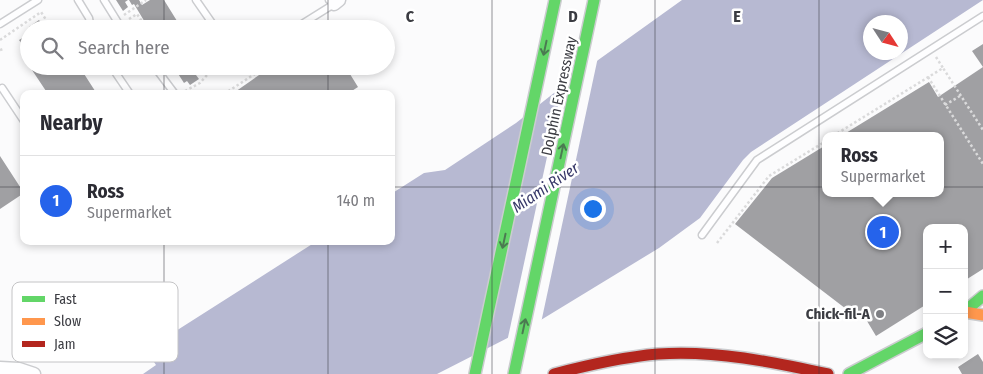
<!DOCTYPE html>
<meta charset="utf-8">
<style>
body{margin:0;font-family:"Fira Sans Condensed",sans-serif;background:#f2f2f3;color:#2b2b33}
.controls{position:absolute;right:15px;bottom:15px;display:grid;overflow:hidden;border-radius:10px;box-shadow:0 2px 8px #0003}
.controls button{width:45px;height:45px;display:grid;place-items:center;padding:0;border:0;border-bottom:1px solid #e1e1e2;background:#fff;color:#2b2b33;font:25px sans-serif}
.compass{position:absolute;left:863px;top:15px;width:45px;height:45px;border-radius:50%;background:#fff;box-shadow:0 2px 8px #0003;rotate:126deg}
.you{position:absolute;left:592px;top:208px;width:18px;height:18px;margin:-12px;border:4px solid #fff;border-radius:50%;background:#1a73e8;box-shadow:0 0 0 8px #1a73e833}
.badge{display:grid;place-items:center;width:32px;height:32px;border-radius:50%;background:#2563eb;color:#fff;font-size:16px;font-weight:700}
.pin{position:absolute;translate:-50% -50%;border:2px solid #fff;box-shadow:0 1px 5px #0006}
.popup{position:absolute;left:822px;top:132px;width:122px;height:65px;box-sizing:border-box;display:grid;place-content:center;border-radius:10px;background:#fff;filter:drop-shadow(0 1px 4px #0005);font-size:16px;white-space:nowrap;color:#7c7c81}
.popup b{font-size:19px;color:#2b2b33}
.popup::after{content:'';position:absolute;left:50%;top:100%;margin-left:-10px;border:10px solid transparent;border-top-color:#fff}
.list{margin:0;padding:0;list-style:none}
h2{display:flex;justify-content:space-between;align-items:center;height:65px;margin:0;padding:0 20px;font-size:21px}
h2 small{font-size:16px;font-weight:400;color:#7c7c81}
.list li{display:grid;grid-template-columns:32px 1fr auto;gap:15px;align-items:center;box-sizing:border-box;height:90px;padding:0 20px;border-top:1px solid #e1e1e2}
.list b{display:block;font-size:19px;white-space:nowrap}
.list p{margin:0;font-size:16px;white-space:nowrap;color:#7c7c81}
.list em{font-size:16px;font-style:normal;color:#7c7c81}
.icon{flex:none;width:28px;height:28px;fill:none;stroke:currentColor;stroke-width:2;stroke-linecap:round;stroke-linejoin:round}
.map{position:relative;flex:none;width:983px;height:374px;overflow:hidden}
.search{position:absolute;background:#fff;box-shadow:0 2px 8px #0003;left:20px;top:20px;width:375px;height:55px;display:flex;align-items:center;gap:12px;box-sizing:border-box;padding:0 18px;border-radius:28px;color:#7c7c81;font-size:19px}
.panel{position:absolute;background:#fff;box-shadow:0 2px 8px #0003;left:20px;top:90px;width:375px;height:155px;border-radius:10px}
.map>svg:first-child{display:block}
.water{fill:#b7b9d2;fill-rule:evenodd}
.pier{fill:#fbfbfc}
.building{fill:#a0a0a3}
.lines{fill:none;stroke-linecap:round;stroke-linejoin:round}
.lane-casing{stroke:#cbcccf;stroke-width:9}
.street-casing{stroke:#cbcccf;stroke-width:15}
.fast-casing{stroke:#cbcccf;stroke-width:14}
.slow-casing{stroke:#cbcccf;stroke-width:14}
.jam-casing{stroke:#cbcccf;stroke-width:14}
.path{stroke:#dadadb;stroke-width:2.5;stroke-dasharray:2.5 2.5;stroke-linecap:butt}
.lane{stroke:#fefeff;stroke-width:6}
.street{stroke:#fefeff;stroke-width:12}
.fast{stroke:#63d668;stroke-width:11}
.slow{stroke:#ff974d;stroke-width:11}
.jam{stroke:#b3261e;stroke-width:11}
.oneway{stroke:#4b7a51}
.grid{fill:none;stroke:#3b3c42;stroke-width:1;stroke-opacity:0.55}
.poi-dot{fill:#7e7f83;stroke:#fff;stroke-width:2}
.labels{text-anchor:middle;stroke-width:5;stroke-linejoin:round;paint-order:stroke}
.street-label{font-size:15px;fill:#3b3c42;stroke:#fff}
.poi-label{font-size:15px;font-weight:bold;fill:#3b3c42;stroke:#fff;text-anchor:end}
.water-label{font-size:16px;font-style:italic;fill:#383969;stroke:#fff}
.key{fill:#fff;stroke:#c4c4c6;stroke-width:1}
.key-label{font-size:14px;fill:#3b3c42}
.grid-label{font-size:16px;text-anchor:middle;font-weight:bold;fill:#3b3c42;stroke:#fff;stroke-width:5;stroke-linejoin:round;paint-order:stroke}
</style>
<div class="map">
<svg width="983" height="374" viewBox="0 0 983 374">
<rect width="100%" height="100%" fill="#fbfbfc"/>
<!-- water -->
<path class="water" d="M 682,0 L 983,0 L 751,152 L 743,160 L 700,218 L 659,248 L 531,326 L 437,374 L 143,374 L 156,365 L 146,350 L 317,241 L 391,241 L 391,194 L 424,173 L 445,170 L 516,123 L 573,78 ZM 870,22 L 900,22 L 900,52 L 870,52 Z"/>
<!-- pier -->
<path class="pier" d="M 598,57 L 541,323 L 507,342 L 563,83 Z"/>
<!-- building -->
<path class="building" d="M 116,0 L 128,0 L 125,2 L 128,7 L 123,11 Z
M 129,0 L 139,0 L 142,5 L 150,0 L 164,0 L 182,29 L 149,29 L 134,4 L 132,5 Z
M 39,20 L 45,29 L 30,29 L 29,27 Z
M 29,34 L 29,54 L 19,40 Z
M 983,44 L 983,269 L 964,281 L 964,228 L 927,228 L 927,304 L 876,336 L 861,311 L 854,315 L 735,224 L 772,178 L 826,145 L 826,193 L 940,193 L 940,136 L 841,136 L 929,82 L 938,97 L 983,67 L 972,51 Z
M 37,66 L 79,66 L 97,94 L 48,94 L 32,70 Z
M 173,66 L 206,66 L 206,68 L 196,75 L 199,79 L 190,85 L 187,81 L 184,83 Z
M 272,66 L 345,66 L 358,87 L 347,94 L 232,94 Z
M 0,156 L 24,193 L 0,209 Z
M 978,354 L 983,362 L 983,374 L 962,374 L 958,367 Z"/>
<g class="lines">
<defs>
<path id="lane" d="M 78,0 L 89,18 L 91,29
M 104,0 L 122,29
M 196,0 L 212,23 L 220,29
M 0,24 L 38,0
M 294,29 L 334,4 L 329,0
M 111,66 L 130,94
M 154,66 L 175,94
M 2,88 L 24,121
M 702,235 L 757,160 L 983,16"/>
<path id="street" d="M 334,4 L 339,0
M 0,368 L 19,369 L 34,374"/>
<path id="fast" d="M 964,312 L 983,296
M 475,374 L 555,0
M 514,374 L 594,0
M 849,374 L 927,333"/>
<path id="slow" d="M 965,312 L 983,315"/>
<path id="jam" d="M 554,374 C 588,365 623,357 658,354 C 716,350 772,362 828,374"/>
</defs>
<!-- lane casing -->
<use href="#lane" class="lane-casing"/>
<!-- street casing -->
<use href="#street" class="street-casing"/>
<!-- fast casing -->
<use href="#fast" class="fast-casing"/>
<!-- slow casing -->
<use href="#slow" class="slow-casing"/>
<!-- jam casing -->
<use href="#jam" class="jam-casing"/>
<!-- path -->
<path class="path" d="M 124,15 L 146,0
M 129,19 L 137,14 L 141,20 L 131,27
M 0,40 L 41,12 L 52,29
M 0,50 L 3,49
M 936,57 L 943,68
M 84,66 L 104,71
M 928,77 L 983,164
M 185,91 L 200,83 L 214,67
M 224,94 L 267,66
M 945,105 L 960,96
M 833,136 L 943,68 L 983,130
M 717,243 L 769,176 L 826,141"/>
<!-- lane -->
<use href="#lane" class="lane"/>
<!-- street -->
<use href="#street" class="street"/>
<!-- fast -->
<use href="#fast" class="fast"/>
<!-- slow -->
<use href="#slow" class="slow"/>
<!-- jam -->
<use href="#jam" class="jam"/>
</g>
<!-- one-way arrows -->
<defs><path id="oneway-shaft" d="M-6 0H5M1.5-3L5.5 0L1.5 3" fill="none" stroke-width="1.6" stroke-linecap="round" stroke-linejoin="round" transform="scale(1.25)"/></defs>
<g class="oneway">
<use href="#oneway-shaft" transform="translate(545 48) rotate(102)"/>
<use href="#oneway-shaft" transform="translate(562 151) rotate(-78)"/>
<use href="#oneway-shaft" transform="translate(504 241) rotate(102)"/>
<use href="#oneway-shaft" transform="translate(524 326) rotate(-78)"/>
</g>
<!-- grid -->
<path class="grid" d="M 164,0 L 164,29M 328,0 L 328,29M 492,0 L 492,374M 655,0 L 655,374M 819,0 L 819,374M 164,66 L 164,94M 328,66 L 328,94M 0,187 L 24,187M 391,187 L 983,187M 164,241 L 164,374M 328,241 L 328,374"/>
<!-- markers -->
<circle class="poi-dot" cx="880" cy="314" r="5"/>
<g class="labels">
<!-- street labels -->
<g class="street-label">
<text transform="translate(559 96) rotate(-78)" y="5">Dolphin Expressway</text>
</g>
<!-- poi labels -->
<g class="poi-label">
<text x="870" y="319">Chick-fil-A</text>
</g>
<!-- water labels -->
<g class="water-label">
<text transform="translate(545 187) rotate(-34)" y="6">Miami River</text>
</g>
</g>
<!-- legend -->
<rect x="12" y="282" width="166" height="80" rx="8" class="key"/>
<rect x="22" y="296" width="23" height="6" fill="#63d668"/>
<rect x="22" y="318" width="23" height="7" fill="#ff974d"/>
<rect x="22" y="341" width="23" height="6" fill="#b3261e"/>
<g class="key-label">
<text x="54" y="304">Fast</text>
<text x="54" y="326">Slow</text>
<text x="54" y="349">Jam</text>
</g>
<g class="grid-label">
<text x="410" y="22">C</text>
<text x="573" y="22">D</text>
<text x="737" y="22">E</text>
</g>
</svg>
<div class="controls">
<button>+</button>
<button>−</button>
<button><svg class="icon" aria-label="layers" viewBox="0 0 24 24"><path d="M12 4l9 5-9 5-9-5zM3 14l9 5 9-5"/></svg></button>
</div>
<svg class="compass" viewBox="-18 -18 36 36"><path d="M0-13l5 13h-10z" fill="#e53935"/><path d="M0 13l5-13h-10z" fill="#7c7c81"/></svg>
<div class="you"></div>
<div class="pin badge" style="left:883px;top:232px">1</div>
<div class="popup"><b>Ross</b>Supermarket</div>
<div class="search"><svg class="icon" aria-label="search" viewBox="0 0 24 24"><circle cx="10" cy="10" r="6"/><path d="M15 15l6 6"/></svg>Search here</div>
<section class="panel">
<h2>Nearby<small></small></h2>
<ul class="list">
<li><span class="badge">1</span><div><b>Ross</b><p>Supermarket</p></div><em>140 m</em></li>
</ul>
</section>
</div>
